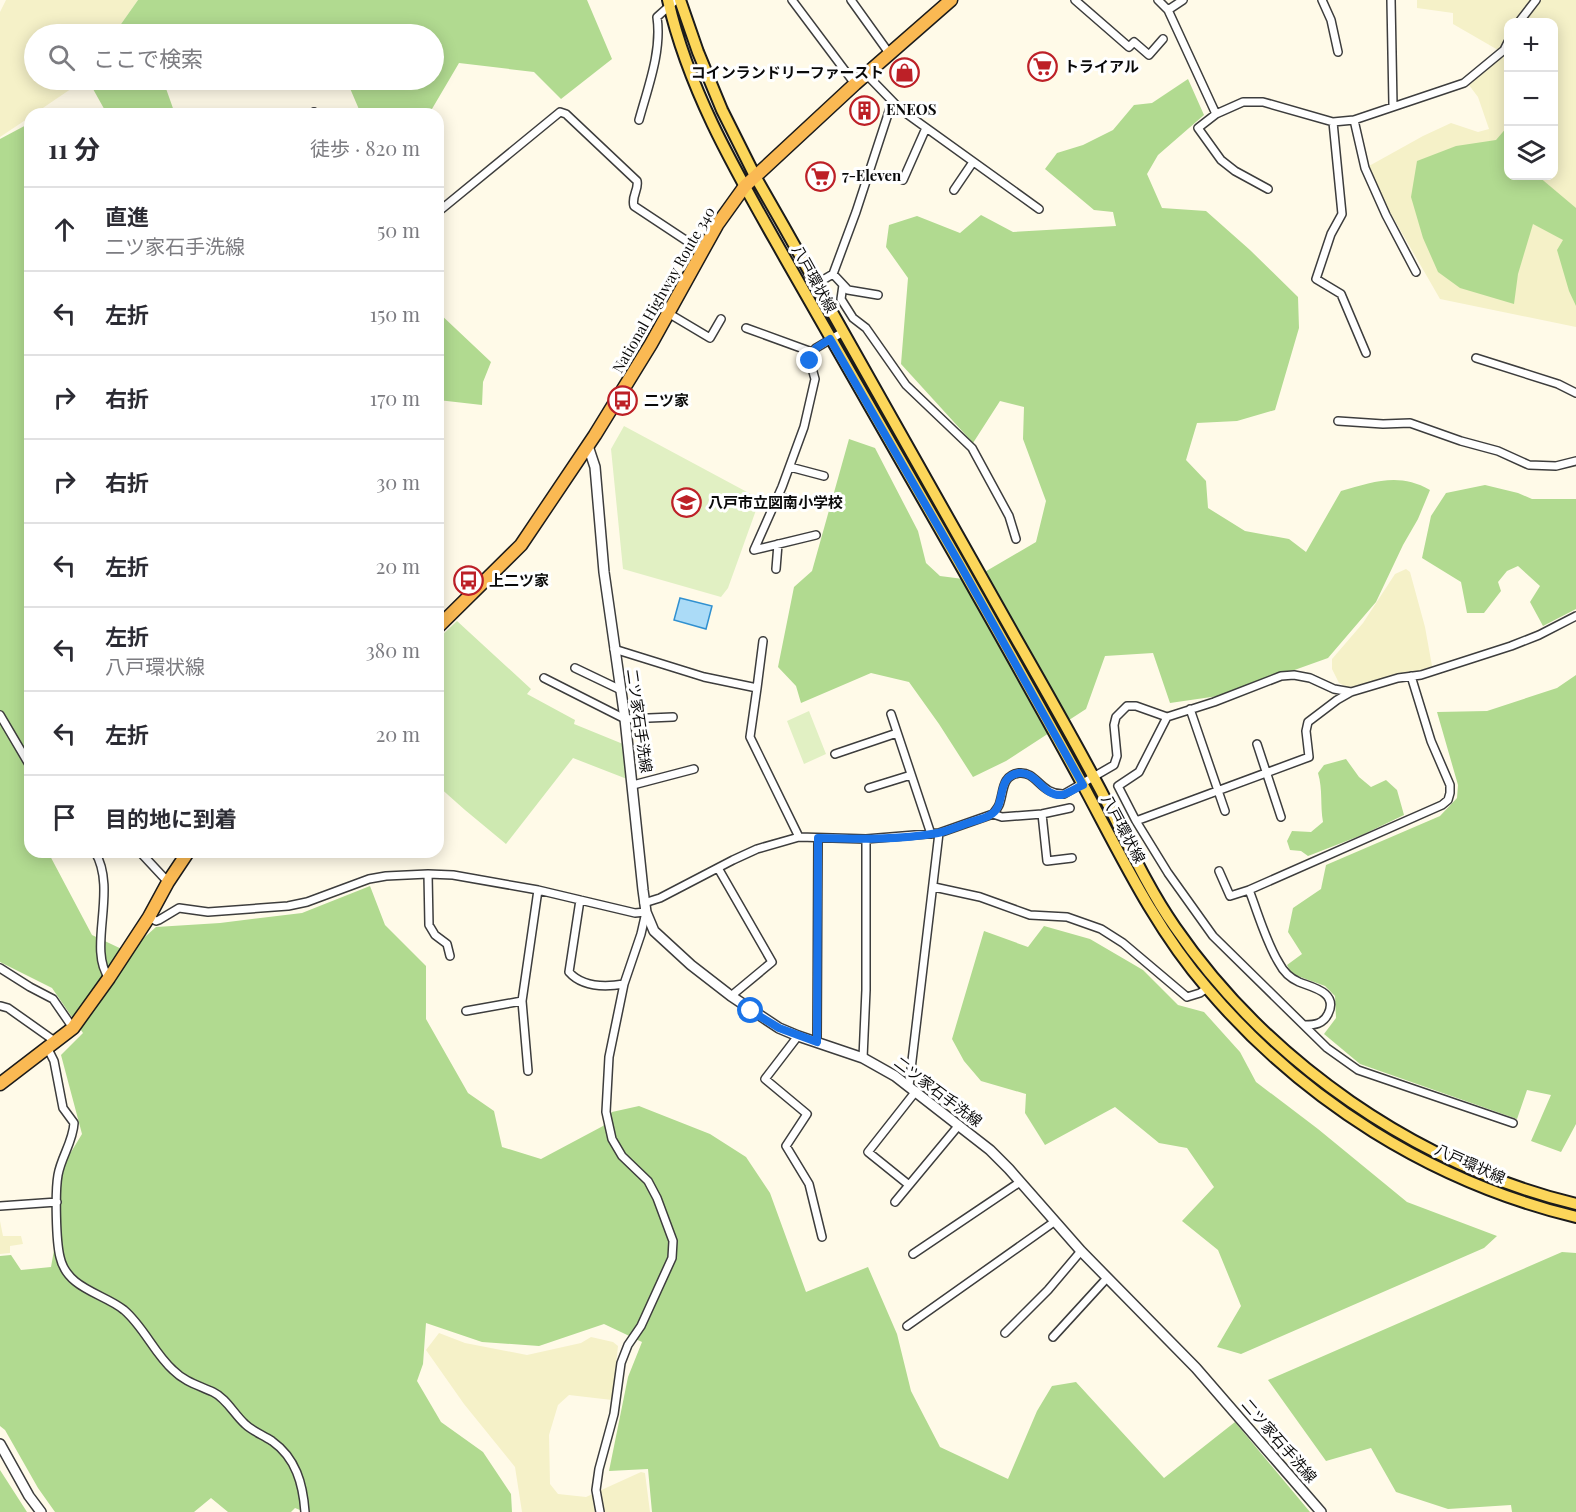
<!DOCTYPE html>
<html lang="ja">
<meta charset="utf-8">
<style>
body{margin:0;font-family:"Playfair Display","Noto Sans JP",serif;background:#f7f7f7;color:#2b2b33}
.controls{position:absolute;right:18px;top:18px;display:grid;overflow:hidden;border-radius:12px;box-shadow:0 3px 15px #0003}
.controls button{width:54px;height:54px;display:grid;place-items:center;padding:0;border:0;border-bottom:2px solid #e1e1e2;background:#fff;color:#2b2b33;font:30px sans-serif}
.stop{position:absolute;width:18px;height:18px;margin:-14px;border:4px solid #1a73e8;border-radius:50%;background:#fff}
.stop.end{background:#1a73e8;border-color:#fff;box-shadow:0 2px 6px #0008}
.list{margin:0;padding:0;list-style:none}
h2{display:flex;justify-content:space-between;align-items:center;height:78px;margin:0;padding:0 24px;font-size:26px}
h2 small{font-size:20px;font-weight:400;color:#7c7c81}
.list li{display:grid;grid-template-columns:39px 1fr auto;gap:18px;align-items:center;box-sizing:border-box;height:84px;padding:0 24px;border-top:2px solid #e1e1e2}
.list b{display:block;font-size:22px;white-space:nowrap}
.list p{margin:0;font-size:20px;white-space:nowrap;color:#7c7c81}
.list em{font-size:20px;font-style:normal;color:#7c7c81}
.icon{flex:none;width:33px;height:33px;fill:none;stroke:currentColor;stroke-width:2;stroke-linecap:round;stroke-linejoin:round}
.map{position:relative;flex:none;width:1576px;height:1512px;overflow:hidden}
.search{position:absolute;background:#fff;box-shadow:0 3px 15px #0003;left:24px;top:24px;width:420px;height:66px;display:flex;align-items:center;gap:15px;box-sizing:border-box;padding:0 21px;border-radius:33px;color:#7c7c81;font-size:22px}
.panel{position:absolute;background:#fff;box-shadow:0 3px 15px #0003;left:24px;top:108px;width:420px;height:750px;border-radius:18px}
.map>svg:first-child{display:block}
.farmland{fill:#f5f1c8;fill-rule:evenodd}
.green{fill:#cee9b1}
.forest{fill:#b1da90}
.pitch{fill:#e1f0c3}
.water{fill:#abdbf7;stroke:#3090d0;stroke-width:1.5}
.lines{fill:none;stroke-linecap:round;stroke-linejoin:round}
.minor-casing{stroke:#3d3d3d;stroke-width:10}
.tertiary-casing{stroke:#3d3d3d;stroke-width:12}
.primary-casing{stroke:#1b1b1b;stroke-width:14}
.trunk-casing{stroke:#1b1b1b;stroke-width:15}
.minor{stroke:#fff;stroke-width:7}
.tertiary{stroke:#fff;stroke-width:9}
.primary{stroke:#fcd65a;stroke-width:10}
.trunk{stroke:#fab953;stroke-width:12}
.route{stroke:#1a73e8;stroke-width:8}
.labels{text-anchor:middle;stroke-width:6;stroke-linejoin:round;paint-order:stroke}
.poi-label{font-size:15px;font-weight:bold;fill:#0a0a0a;stroke:#fff;text-anchor:start}
.street-label{font-size:15px;fill:#0a0a0a;stroke:#fff}
</style>
<div class="map">
<svg width="1576" height="1512" viewBox="0 0 1576 1512">
<rect width="100%" height="100%" fill="#fffae8"/>
<!-- farmland -->
<path class="farmland" d="M 6,0 L 138,0 L 114,34 L 34,34 L 34,80 L 84,80 L 34,114 L 30,114 L 30,117 L 0,137 L 0,12 Z
M 1417,0 L 1576,0 L 1576,327 L 1440,299 L 1387,207 L 1369,166 L 1423,136 L 1451,123 L 1478,132 L 1489,129 L 1478,97 L 1469,85 L 1504,55 L 1498,50 L 1453,24 L 1453,13 L 1417,8 ZM 1508,22 L 1554,22 L 1554,176 L 1508,176 Z
M 1406,569 L 1410,572 L 1425,627 L 1432,666 L 1417,672 L 1396,676 L 1359,686 L 1347,687 L 1339,683 L 1332,669 L 1332,659 L 1363,623 L 1395,574 Z
M 0,1221 L 3,1236 L 21,1236 L 23,1244 L 10,1246 L 10,1253 L 0,1254 Z
M 439,1333 L 465,1343 L 527,1355 L 581,1343 L 591,1337 L 613,1342 L 618,1346 L 612,1400 L 569,1395 L 558,1405 L 549,1435 L 550,1484 L 558,1494 L 586,1497 L 641,1472 L 645,1473 L 650,1512 L 522,1512 L 515,1467 L 464,1404 L 426,1350 Z"/>
<!-- green -->
<path class="green" d="M 457,621 L 531,689 L 527,694 L 575,720 L 574,724 L 623,744 L 627,779 L 573,758 L 506,844 L 465,810 L 438,786 L 438,639 Z"/>
<!-- forest -->
<path class="forest" d="M 138,0 L 587,0 L 612,59 L 561,99 L 534,72 L 459,63 L 429,114 L 361,114 L 349,86 L 283,87 L 280,80 L 434,80 L 434,34 L 114,34 Z
M 1188,79 L 1204,115 L 1158,155 L 1147,174 L 1162,208 L 1206,211 L 1250,250 L 1298,297 L 1299,328 L 1275,410 L 1237,421 L 1197,423 L 1186,460 L 1206,481 L 1208,508 L 1245,531 L 1289,539 L 1306,552 L 1341,491 C 1373,482 1399,472 1430,490 L 1418,519 L 1403,545 L 1376,602 L 1328,658 L 1225,695 L 1170,703 L 1153,653 L 1105,656 L 1086,709 L 1006,761 L 973,777 L 939,724 L 909,682 L 871,673 L 801,703 L 796,686 L 778,667 L 794,587 L 812,571 L 849,439 L 875,448 L 918,531 L 926,563 L 940,576 L 971,580 L 1036,542 L 1046,501 L 1023,439 L 1024,407 L 1000,401 L 973,443 L 901,364 L 908,278 L 886,247 L 889,225 L 917,216 L 960,233 L 981,215 L 1013,232 L 1116,226 L 1113,212 L 1094,210 L 1045,169 L 1057,153 L 1083,145 L 1113,130 L 1134,105 L 1152,103 Z
M 88,80 L 163,80 L 175,114 L 107,114 Z
M 30,123 L 30,852 L 48,852 L 92,935 L 128,952 L 156,927 L 220,923 L 302,913 L 370,886 L 385,925 L 426,966 L 426,1019 L 468,1093 L 494,1111 L 502,1147 L 541,1159 L 603,1126 L 612,1112 L 639,1106 L 710,1134 L 746,1157 L 770,1193 L 806,1292 L 868,1267 L 897,1334 L 911,1391 L 940,1447 L 1008,1479 L 1037,1411 L 1052,1386 L 1076,1382 L 1164,1478 L 1235,1422 L 1310,1512 L 652,1512 L 648,1469 L 609,1471 L 628,1377 L 642,1342 L 604,1324 L 539,1346 L 482,1342 L 426,1323 L 423,1364 L 417,1381 L 441,1422 L 483,1452 L 511,1494 L 512,1512 L 305,1512 L 295,1508 L 291,1512 L 228,1512 L 211,1498 L 194,1512 L 55,1512 L 38,1488 L 5,1430 L 0,1426 L 0,1256 L 11,1255 L 21,1270 L 51,1267 L 56,1239 L 54,1180 L 82,1134 L 61,1055 L 83,1033 L 52,988 L 0,962 L 0,139 Z
M 1508,126 L 1508,176 L 1538,176 L 1576,208 L 1576,306 L 1569,291 L 1557,250 L 1563,240 L 1533,224 L 1518,274 L 1514,304 L 1460,288 L 1438,272 L 1423,238 L 1411,197 L 1417,161 L 1456,146 L 1496,140 Z
M 438,312 L 491,362 L 483,382 L 482,405 L 438,400 Z
M 1485,485 L 1518,493 L 1532,499 L 1576,499 L 1576,609 L 1543,626 L 1530,602 L 1540,586 L 1518,566 L 1507,571 L 1498,582 L 1501,591 L 1484,613 L 1467,613 L 1461,582 L 1422,558 L 1431,516 L 1446,493 Z
M 1576,675 L 1576,1124 L 1561,1152 L 1531,1141 L 1551,1095 L 1527,1090 L 1517,1119 L 1360,1064 L 1324,1034 L 1336,1018 L 1335,996 L 1325,986 L 1292,974 L 1287,965 L 1302,954 L 1288,932 L 1293,908 L 1321,889 L 1326,865 L 1440,816 L 1457,798 L 1458,785 L 1437,712 L 1487,711 L 1557,688 Z
M 1346,759 L 1359,777 L 1371,787 L 1386,780 L 1397,790 L 1404,815 L 1362,835 L 1308,856 L 1301,851 L 1290,850 L 1287,841 L 1292,831 L 1311,832 L 1323,822 C 1320,805 1323,790 1318,773 L 1324,765 Z
M 1044,926 L 1090,939 L 1143,970 L 1178,1005 L 1204,1012 L 1240,1052 L 1256,1082 L 1318,1129 L 1407,1202 L 1497,1236 L 1484,1248 L 1241,1354 L 1217,1347 L 1241,1306 L 1218,1250 L 1182,1221 L 1214,1187 L 1187,1148 L 1159,1143 L 1115,1107 L 1045,1145 L 1025,1113 L 1026,1094 L 981,1081 L 964,1061 L 952,1039 L 984,931 L 1028,947 Z
M 1562,1252 L 1576,1253 L 1576,1512 L 1512,1512 L 1511,1505 L 1448,1509 L 1396,1492 L 1371,1448 L 1326,1461 L 1268,1380 Z
M 0,1470 L 27,1512 L 0,1512 Z"/>
<!-- pitch -->
<path class="pitch" d="M 624,426 L 760,499 L 728,588 L 721,597 L 623,569 L 611,449 Z
M 809,711 L 826,754 L 804,764 L 787,721 Z"/>
<!-- water -->
<path class="water" d="M 680,598 L 712,606 L 706,629 L 674,620 Z"/>
<g class="lines">
<defs>
<path id="minor" d="M 792,0 L 855,84
M 851,0 L 889,53
M 1075,0 L 1129,47 L 1134,42 L 1149,55 L 1163,39
M 1158,0 L 1168,10 L 1216,114
M 1322,0 L 1331,20 L 1338,52
M 1391,0 L 1393,105
M 1168,10 L 1183,0
M 1519,22 L 1536,0
M 866,74 L 900,109 L 1039,209
M 314,112 L 316,114
M 639,120 C 648,87 662,51 657,17 L 676,0
M 1354,120 L 1365,168 L 1386,215 L 1416,272
M 1333,122 L 1342,214 L 1331,234 L 1316,279 L 1341,294 L 1366,353
M 903,180 L 926,128
M 1268,189 L 1235,171 L 1221,160 L 1198,128 L 1216,114 L 1243,102 L 1263,102 L 1333,122 L 1354,120 L 1464,83 L 1504,50 L 1508,42
M 954,190 L 973,162
M 438,212 L 560,112 L 566,114 L 637,181 C 639,190 631,196 634,206 L 702,251
M 833,274 L 848,290 L 878,295
M 816,284 L 833,274 L 856,212 L 892,102
M 843,285 L 841,299 L 853,318 L 866,328 L 906,385 L 972,448 L 1009,516 L 1016,539
M 668,313 L 710,338 L 721,319
M 746,328 L 812,352
M 1476,358 L 1558,384 L 1576,393
M 1338,421 L 1383,424 L 1410,423 L 1461,441 L 1498,451 L 1529,465 L 1556,466 L 1576,461
M 790,467 L 824,476
M 779,496 L 809,503
M 816,535 L 754,550 L 782,487 L 804,427 L 815,379 L 810,361 L 812,352 L 816,348 L 843,332
M 776,569 L 778,544
M 614,649 L 704,677 L 757,688 L 750,737 L 799,837
M 575,668 L 621,690
M 544,678 L 625,719 L 673,717
M 757,688 L 763,641
M 1190,709 L 1225,811
M 891,714 L 931,834
M 0,715 L 30,766
M 1167,717 L 1139,772 L 1118,786 L 1136,821 L 1168,873 L 1213,936 L 1327,1048 L 1358,1070 L 1513,1123
M 1257,744 L 1281,817
M 835,754 L 897,733
M 633,785 L 694,769
M 869,788 L 911,775
M 993,814 C 995,811 999,807 1000,802 C 1004,789 1002,776 1019,773 C 1037,771 1040,795 1064,794 L 1114,765 L 1117,756 L 1114,725 L 1116,717 L 1127,706 L 1136,706 L 1167,717 L 1214,702 L 1281,676 L 1294,675 L 1310,678 L 1334,689 L 1351,692
M 1042,814 L 1047,861 L 1072,858
M 1136,821 L 1309,757 L 1306,731 L 1308,722 L 1337,700 L 1351,692 L 1398,678 L 1421,675 L 1511,646 L 1539,635 L 1576,616
M 95,852 C 118,890 87,949 109,978
M 140,852 L 168,882
M 718,868 L 772,962 L 731,996
M 1219,871 L 1230,896 L 1249,890 L 1442,805 L 1448,800 L 1450,793 L 1450,785 L 1431,741 L 1411,676
M 428,874 L 429,925 L 435,935 L 447,944 L 450,956
M 934,887 L 980,897 L 1030,915 L 1067,917 L 1101,929 L 1123,943 L 1187,997 L 1200,993 L 1207,988
M 1249,890 C 1258,913 1266,942 1279,963 C 1283,971 1290,978 1299,982 C 1311,987 1339,992 1328,1014 C 1323,1024 1315,1025 1305,1025
M 580,900 L 569,972 C 583,988 606,987 624,984
M 644,903 L 660,898 L 733,860 L 757,849 L 799,837 L 866,839 L 939,833 L 993,814 L 1002,817 L 1042,814 L 1070,808
M 149,917 L 156,921 L 159,920 L 179,908 L 208,912 L 288,906 L 307,902 L 369,879 L 386,876 L 428,874 L 453,875 L 538,890 L 635,913 L 646,912 L 641,934 L 624,984 L 609,1057 L 606,1112 L 612,1139 L 622,1156 L 648,1181 L 657,1198 L 673,1241 L 672,1258 L 641,1326 L 628,1345 L 621,1363 L 614,1414 L 599,1469 L 596,1490 L 600,1512
M 0,968 L 30,987 L 53,999 L 73,1028
M 1,1006 L 8,1008 L 56,1042
M 466,1011 L 522,1001
M 798,1036 L 765,1079 L 807,1114 L 786,1146 L 809,1184 L 822,1237
M 817,1042 L 818,838
M 48,1049 L 54,1061 L 63,1108 L 74,1123 C 73,1142 61,1157 58,1175 C 55,1192 56,1241 60,1257 C 67,1289 103,1293 124,1310 C 144,1327 154,1353 173,1370 C 185,1382 198,1385 213,1392 C 226,1398 234,1414 245,1424 C 252,1431 263,1435 272,1441 C 296,1458 303,1484 305,1512
M 863,1058 L 866,990 L 866,839
M 528,1071 L 522,1001 L 538,890
M 909,1086 L 939,833
M 909,1185 L 868,1152 L 916,1091
M 895,1202 L 959,1125
M 0,1206 L 57,1202
M 913,1254 L 1020,1182
M 907,1326 L 1054,1222
M 1005,1333 L 1048,1290 L 1081,1251
M 1053,1337 L 1107,1278"/>
<path id="tertiary" d="M 588,446 L 595,467 L 604,572 L 625,719 L 643,890 L 646,912 L 654,931 L 691,965 L 731,996 L 779,1028 L 798,1036 L 863,1058 L 895,1076 L 990,1150 L 1009,1169 L 1081,1251 L 1196,1368 L 1321,1512
M 0,1444 L 29,1496 L 41,1512"/>
<path id="primary" d="M 668,0 C 689,93 738,175 785,258 C 843,361 903,463 961,566 C 1002,639 1044,713 1084,787 C 1121,856 1155,928 1207,988 C 1303,1101 1432,1182 1576,1217
M 680,0 L 698,52 L 722,110 L 755,176 C 843,330 929,485 1017,640 C 1045,689 1073,738 1100,789 C 1124,835 1145,884 1175,927 C 1268,1062 1416,1165 1576,1204"/>
<path id="trunk" d="M 438,627 L 521,545 L 595,435 L 651,344 L 717,225 L 745,186 L 855,84 L 951,0
M 0,1084 L 73,1028 L 109,978 L 149,917 L 168,882 L 188,852"/>
</defs>
<!-- minor casing -->
<use href="#minor" class="minor-casing"/>
<!-- tertiary casing -->
<use href="#tertiary" class="tertiary-casing"/>
<!-- primary casing -->
<use href="#primary" class="primary-casing"/>
<!-- trunk casing -->
<use href="#trunk" class="trunk-casing"/>
<!-- minor -->
<use href="#minor" class="minor"/>
<!-- tertiary -->
<use href="#tertiary" class="tertiary"/>
<!-- primary -->
<use href="#primary" class="primary"/>
<!-- trunk -->
<use href="#trunk" class="trunk"/>
</g>
<g class="lines">
<!-- route -->
<path class="route" d="M 751,1011 L 779,1028 L 817,1042 L 818,838 C 858,839 899,840 938,833 C 948,831 959,826 968,823 C 975,820 984,819 990,815 C 1008,806 994,777 1019,773 C 1037,771 1043,797 1062,795 C 1069,793 1076,788 1083,785 L 958,561 L 830,339 L 816,348 L 810,361"/>
</g>
<!-- icons -->
<defs>
<symbol id="supermarket-ring" viewBox="-11 -11 22 22"><circle r="9.5" fill="#fff" stroke="#bd2027" stroke-width="1.5"/><path d="M-6-5.5h2.5l.6 2H6L4.5 2H-2.5L-4.4-4H-6ZM-1.5 3.2a1.3 1.3 0 1 0 .1 0ZM3 3.2a1.3 1.3 0 1 0 .1 0Z" fill="#bd2027"/></symbol>
<symbol id="shop-ring" viewBox="-11 -11 22 22"><circle r="9.5" fill="#fff" stroke="#bd2027" stroke-width="1.5"/><path d="M-5-2.5h2.3a2.7 3.5 0 0 1 5.4 0H5L5.5 6h-11ZM-1.5-2.5h3a1.5 2.3 0 0 0-3 0Z" fill="#bd2027"/></symbol>
<symbol id="building-ring" viewBox="-11 -11 22 22"><circle r="9.5" fill="#fff" stroke="#bd2027" stroke-width="1.5"/><path d="M-4-6H4V6H1V3H-1V6H-4ZM-2.5-4.3h1.7v1.8h-1.7ZM.8-4.3h1.7v1.8H.8ZM-2.5-1h1.7V.8h-1.7ZM.8-1h1.7V.8H.8Z" fill="#bd2027"/></symbol>
<symbol id="bus-ring" viewBox="-11 -11 22 22"><circle r="9.5" fill="#fff" stroke="#bd2027" stroke-width="1.5"/><path d="M-5-6H5V4H4V6H2V4H-2V6H-4V4H-5ZM-3.5-4V0h7V-4ZM-3.5 1.2v1.5H-2V1.2ZM2 1.2v1.5H3.5V1.2Z" fill="#bd2027"/></symbol>
<symbol id="school-ring" viewBox="-11 -11 22 22"><circle r="9.5" fill="#fff" stroke="#bd2027" stroke-width="1.5"/><path d="M0-5L7-2L0 1L-7-2ZM-4 1L0 2.5L4 1V4Q0 6-4 4Z" fill="#bd2027"/></symbol>
</defs>
<g fill-rule="evenodd">
<use href="#supermarket-ring" x="1026" y="50" width="33" height="33"/>
<use href="#shop-ring" x="888" y="56" width="33" height="33"/>
<use href="#building-ring" x="848" y="94" width="33" height="33"/>
<use href="#supermarket-ring" x="804" y="160" width="33" height="33"/>
<use href="#bus-ring" x="606" y="384" width="33" height="33"/>
<use href="#school-ring" x="670" y="486" width="33" height="33"/>
<use href="#bus-ring" x="452" y="564" width="33" height="33"/>
</g>
<g class="labels">
<!-- poi labels -->
<g class="poi-label">
<text x="1064" y="72">トライアル</text>
<text x="884" y="78" text-anchor="end">コインランドリーファースト</text>
<text x="886" y="115">ENEOS</text>
<text x="842" y="181">7-Eleven</text>
<text x="644" y="406">二ツ家</text>
<text x="708" y="508">八戸市立図南小学校</text>
<text x="489" y="586">上二ツ家</text>
</g>
<!-- street labels -->
<g class="street-label">
<text transform="translate(814 279) rotate(61)" y="5">八戸環状線</text>
<text transform="translate(664 290) rotate(-60)" y="5">National Highway Route 340</text>
<text transform="translate(639 721) rotate(82)" y="5">二ツ家石手洗線</text>
<text transform="translate(1123 829) rotate(62)" y="5">八戸環状線</text>
<text transform="translate(938 1092) rotate(37)" y="5">二ツ家石手洗線</text>
<text transform="translate(1470 1164) rotate(24)" y="5">八戸環状線</text>
<text transform="translate(1279 1441) rotate(49)" y="5">二ツ家石手洗線</text>
</g>
</g>
</svg>
<div class="controls">
<button>+</button>
<button>−</button>
<button><svg class="icon" aria-label="layers" viewBox="0 0 24 24"><path d="M12 4l9 5-9 5-9-5zM3 14l9 5 9-5"/></svg></button>
</div>
<div class="stop" style="left:751px;top:1011px"></div>
<div class="stop end" style="left:810px;top:361px"></div>
<div class="search"><svg class="icon" aria-label="search" viewBox="0 0 24 24"><circle cx="10" cy="10" r="6"/><path d="M15 15l6 6"/></svg>ここで検索</div>
<section class="panel">
<h2>11 分<small>徒歩 · 820 m</small></h2>
<ul class="list">
<li><svg class="icon" aria-label="ahead" viewBox="0 0 24 24"><path d="M12 20V5M6 11l6-6 6 6"/></svg><div><b>直進</b><p>二ツ家石手洗線</p></div><em>50 m</em></li>
<li><svg class="icon" aria-label="left" viewBox="0 0 24 24"><path d="M17 20v-9H6M10 6l-5 5 5 5"/></svg><div><b>左折</b></div><em>150 m</em></li>
<li><svg class="icon" aria-label="right" viewBox="0 0 24 24"><path d="M7 20v-9h11M14 6l5 5-5 5"/></svg><div><b>右折</b></div><em>170 m</em></li>
<li><svg class="icon" aria-label="right" viewBox="0 0 24 24"><path d="M7 20v-9h11M14 6l5 5-5 5"/></svg><div><b>右折</b></div><em>30 m</em></li>
<li><svg class="icon" aria-label="left" viewBox="0 0 24 24"><path d="M17 20v-9H6M10 6l-5 5 5 5"/></svg><div><b>左折</b></div><em>20 m</em></li>
<li><svg class="icon" aria-label="left" viewBox="0 0 24 24"><path d="M17 20v-9H6M10 6l-5 5 5 5"/></svg><div><b>左折</b><p>八戸環状線</p></div><em>380 m</em></li>
<li><svg class="icon" aria-label="left" viewBox="0 0 24 24"><path d="M17 20v-9H6M10 6l-5 5 5 5"/></svg><div><b>左折</b></div><em>20 m</em></li>
<li><svg class="icon" aria-label="arrive" viewBox="0 0 24 24"><path d="M6 21V4h12l-3 4 3 4H6"/></svg><div><b>目的地に到着</b></div></li>
</ul>
</section>
</div>
